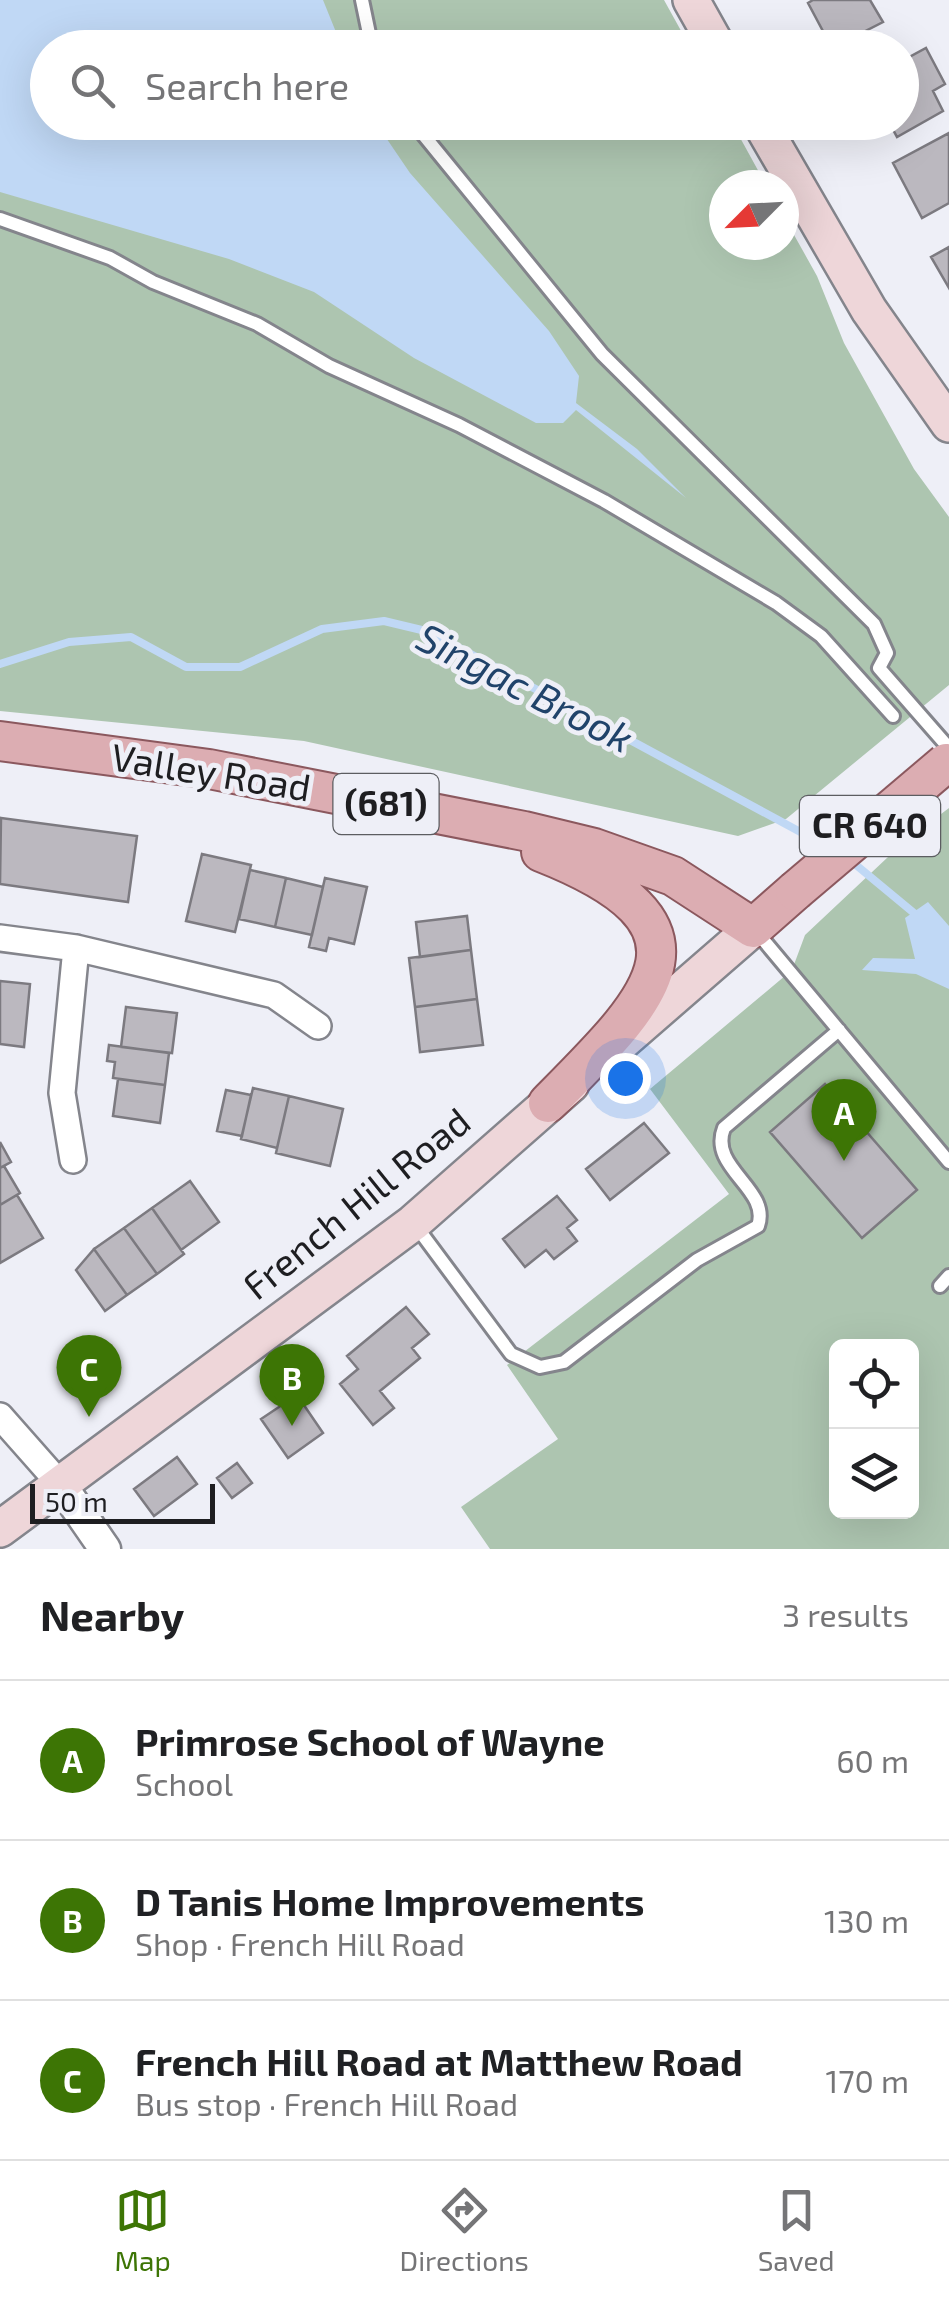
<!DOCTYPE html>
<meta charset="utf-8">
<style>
body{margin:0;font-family:"Exo 2",sans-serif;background:#f2f2f2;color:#202124}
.controls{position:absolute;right:30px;bottom:30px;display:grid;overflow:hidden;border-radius:15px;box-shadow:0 10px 40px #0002}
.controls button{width:90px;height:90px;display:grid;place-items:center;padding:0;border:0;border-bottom:2px solid #e0e0e0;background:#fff;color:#202124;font:50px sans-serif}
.compass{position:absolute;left:709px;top:170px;width:90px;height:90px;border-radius:50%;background:#fff;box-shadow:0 10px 40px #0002;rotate:246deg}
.scale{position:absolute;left:30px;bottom:25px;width:185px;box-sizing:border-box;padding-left:10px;border:5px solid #1e1e21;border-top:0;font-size:28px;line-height:35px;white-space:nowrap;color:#1e1e21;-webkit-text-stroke:8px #eeeff7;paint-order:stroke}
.you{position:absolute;left:625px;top:1078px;width:35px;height:35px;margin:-25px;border:8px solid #fff;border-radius:50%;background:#1a73e8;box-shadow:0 0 0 15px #1a73e833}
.badge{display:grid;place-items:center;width:65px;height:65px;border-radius:50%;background:#3d7505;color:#fff;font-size:32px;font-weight:700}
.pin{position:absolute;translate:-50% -82px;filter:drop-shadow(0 2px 5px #0008)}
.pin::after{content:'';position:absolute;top:52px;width:35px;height:30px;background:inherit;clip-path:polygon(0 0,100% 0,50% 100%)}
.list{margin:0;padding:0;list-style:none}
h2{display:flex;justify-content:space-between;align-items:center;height:130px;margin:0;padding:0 40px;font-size:42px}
h2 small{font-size:32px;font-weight:400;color:#757577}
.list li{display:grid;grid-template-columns:65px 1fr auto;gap:30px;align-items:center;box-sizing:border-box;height:160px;padding:0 40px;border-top:2px solid #e0e0e0}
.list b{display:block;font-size:38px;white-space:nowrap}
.list p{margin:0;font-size:32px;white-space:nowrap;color:#757577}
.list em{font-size:32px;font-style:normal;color:#757577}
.icon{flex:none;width:55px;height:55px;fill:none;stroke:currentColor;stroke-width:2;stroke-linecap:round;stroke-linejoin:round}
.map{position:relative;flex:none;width:949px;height:1549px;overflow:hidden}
.search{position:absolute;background:#fff;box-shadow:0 10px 40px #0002;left:30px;right:30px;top:30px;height:110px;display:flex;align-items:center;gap:25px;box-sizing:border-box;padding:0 35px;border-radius:55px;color:#757577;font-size:38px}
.sheet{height:610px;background:#fff}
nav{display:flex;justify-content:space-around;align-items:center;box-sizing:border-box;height:140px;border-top:2px solid #e0e0e0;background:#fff;font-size:28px;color:#757577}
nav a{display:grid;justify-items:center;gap:5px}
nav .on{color:#3d7505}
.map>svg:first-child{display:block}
.green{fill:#adc5b0;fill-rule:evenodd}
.water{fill:#c0d8f5}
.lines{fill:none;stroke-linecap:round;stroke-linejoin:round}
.stream{stroke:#c0d8f5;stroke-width:8}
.building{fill:#bbb8bf;stroke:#7c7a80;stroke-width:2.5}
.service-casing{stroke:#84858c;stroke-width:18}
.minor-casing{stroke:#84858c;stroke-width:30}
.tertiary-casing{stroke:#84858c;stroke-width:35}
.secondary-casing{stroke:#84858c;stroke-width:40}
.primary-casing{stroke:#8b585e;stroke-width:42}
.service{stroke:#fff;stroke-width:12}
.minor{stroke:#fff;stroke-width:25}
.tertiary{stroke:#fff;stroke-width:30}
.secondary{stroke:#eed6d9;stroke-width:35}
.primary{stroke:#dcadb2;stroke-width:38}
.primary-bridge-casing{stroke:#8b585e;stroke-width:42;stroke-linecap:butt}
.primary-bridge{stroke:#dcadb2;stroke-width:38}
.labels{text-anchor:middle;stroke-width:10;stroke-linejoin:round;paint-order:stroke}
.shield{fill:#eeeff7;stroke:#5c5d61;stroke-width:2.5}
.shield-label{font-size:35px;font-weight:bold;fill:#1e1e21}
.street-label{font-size:38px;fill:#1e1e21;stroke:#eeeff7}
.water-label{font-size:40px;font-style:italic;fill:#20436a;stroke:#eeeff7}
</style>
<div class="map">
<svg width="949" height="1549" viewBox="0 0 949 1549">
<rect width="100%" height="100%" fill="#eeeff7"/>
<!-- green -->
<path class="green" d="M 0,0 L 664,0 L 690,47 L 48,48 L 48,122 L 732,123 L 766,185 L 724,185 L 724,245 L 784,245 L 784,217 L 817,276 L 844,343 L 914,469 L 949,517 L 949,685 L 786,819 L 738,836 L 304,741 L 0,711 Z
M 949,808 L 949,1549 L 490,1549 L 461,1507 L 558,1439 L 507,1365 L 729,1194 L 650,1089 L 792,970 L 805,935 L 904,842 ZM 836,1346 L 912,1346 L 912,1512 L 836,1512 Z"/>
<!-- water -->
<path class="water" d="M 0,0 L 323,0 L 342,47 L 48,48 L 48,122 L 376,123 L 410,173 L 549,331 L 579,376 L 576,403 L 637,449 L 686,498 L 576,410 L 563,423 L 536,423 L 414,358 L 314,292 L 229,259 L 0,192 Z
M 928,902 L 949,926 L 949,989 L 916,974 L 862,970 L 873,958 L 915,959 L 905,918 Z"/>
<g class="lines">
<!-- stream -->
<path class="stream" d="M 0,664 L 69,642 L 131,637 L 186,667 L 240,667 L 322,629 L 384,621 L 430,632 L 830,848
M 850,860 L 920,918"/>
</g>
<!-- building -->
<path class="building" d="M 813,0 L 870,0 L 883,22 L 832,48 L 808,3 Z
M 926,48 L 945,84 L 933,91 L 943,111 L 897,137 L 889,122 L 902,122 L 902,61 Z
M 949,133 L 949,203 L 922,218 L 893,163 Z
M 949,247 L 949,288 L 931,257 Z
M 1,818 L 137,836 L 128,902 L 0,884 Z
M 202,854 L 251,865 L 235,932 L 186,921 Z
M 250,870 L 286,878 L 275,927 L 239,919 Z
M 286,878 L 323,887 L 312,935 L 275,927 Z
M 325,878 L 367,887 L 354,944 L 329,938 L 326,951 L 309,947 Z
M 467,916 L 471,950 L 420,957 L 416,922 Z
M 471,950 L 477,999 L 415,1007 L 409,958 Z
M 0,981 L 30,984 L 24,1047 L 0,1044 Z
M 477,999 L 483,1045 L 420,1052 L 415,1007 Z
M 126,1007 L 177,1013 L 172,1053 L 121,1047 Z
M 109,1045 L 169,1053 L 165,1085 L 113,1078 L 115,1062 L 107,1061 Z
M 118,1079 L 165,1085 L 160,1123 L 113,1116 Z
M 825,1084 L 917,1190 L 862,1238 L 770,1132 Z
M 253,1088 L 289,1096 L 277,1148 L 241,1139 Z
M 226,1090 L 251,1095 L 242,1136 L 217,1131 Z
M 289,1096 L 343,1109 L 330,1166 L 276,1153 Z
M 644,1123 L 669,1153 L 610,1200 L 586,1169 Z
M 0,1142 L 11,1162 L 0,1168 Z
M 4,1166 L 20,1193 L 0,1205 L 0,1168 Z
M 190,1181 L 219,1222 L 181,1250 L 152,1208 Z
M 17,1195 L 43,1238 L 0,1263 L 0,1205 Z
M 557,1196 L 577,1220 L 567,1228 L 577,1241 L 554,1259 L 546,1250 L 525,1267 L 503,1239 Z
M 152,1208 L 184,1254 L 157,1274 L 124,1228 Z
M 124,1228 L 157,1274 L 127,1295 L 94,1249 Z
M 94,1249 L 127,1295 L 105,1311 L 76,1270 Z
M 406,1307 L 429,1334 L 412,1348 L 420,1358 L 380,1391 L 394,1408 L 373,1425 L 340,1384 L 358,1369 L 347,1356 Z
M 297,1395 L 323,1433 L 288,1458 L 261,1419 Z
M 177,1457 L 197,1484 L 154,1516 L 134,1489 Z
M 237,1463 L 252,1483 L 232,1498 L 217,1478 Z"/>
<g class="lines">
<defs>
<path id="service" d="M 362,0 L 372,48
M 413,122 L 602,354 L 874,624 L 887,653 L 879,668 L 949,748
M 0,219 L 110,258 L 153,282 L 257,324 L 329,366 L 459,425 L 604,501 L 776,603 L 821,636 L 893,716
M 755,930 L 949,1162
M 416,1226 L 511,1354 L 540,1367 L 564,1362 L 697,1260 L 758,1226 C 771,1189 708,1168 724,1128 L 839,1030
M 940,1286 L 949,1276"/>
<path id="minor" d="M 0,938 L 76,948 L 274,995 L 318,1026
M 73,1160 L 62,1093 L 76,948
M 0,1416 L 60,1484"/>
<path id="tertiary" d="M 60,1484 L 105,1549"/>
<path id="secondary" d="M 691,0 L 718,48
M 760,122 L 869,310 L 949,424
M 615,1048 L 753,928
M 0,1529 L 413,1223 L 571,1084"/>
<path id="primary" d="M 0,741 L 209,769 L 524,831 L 594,848 L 673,876 L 753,928 L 795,891
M 541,852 C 729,926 654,996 548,1103"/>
</defs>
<!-- service casing -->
<use href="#service" class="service-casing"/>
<!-- minor casing -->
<use href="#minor" class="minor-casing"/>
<!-- tertiary casing -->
<use href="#tertiary" class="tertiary-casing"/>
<!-- secondary casing -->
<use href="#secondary" class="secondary-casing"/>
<!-- primary casing -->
<use href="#primary" class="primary-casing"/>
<!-- service -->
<use href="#service" class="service"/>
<!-- minor -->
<use href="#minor" class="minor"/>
<!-- tertiary -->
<use href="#tertiary" class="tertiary"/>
<!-- secondary -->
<use href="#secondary" class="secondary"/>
<!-- primary -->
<use href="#primary" class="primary"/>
<defs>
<path id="primary-bridge" d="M 795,891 L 946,763"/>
</defs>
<!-- primary-bridge casing -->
<use href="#primary-bridge" class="primary-bridge-casing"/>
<!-- primary-bridge -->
<use href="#primary-bridge" class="primary-bridge"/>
</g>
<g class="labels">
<!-- shield labels -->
<g class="shield">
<rect x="333.5" y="774" width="105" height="60" rx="8"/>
<rect x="800" y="796" width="140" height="60" rx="8"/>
</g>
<g class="shield-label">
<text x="386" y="816">(681)</text>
<text x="870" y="838">CR 640</text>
</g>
<!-- street labels -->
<g class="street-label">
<text transform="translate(211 773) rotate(9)" y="13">Valley Road</text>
<text transform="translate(357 1204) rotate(-39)" y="13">French Hill Road</text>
</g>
<!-- water labels -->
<g class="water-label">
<text transform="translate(525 688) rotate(27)" y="14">Singac Brook</text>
</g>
</g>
</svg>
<div class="controls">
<button><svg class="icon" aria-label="locate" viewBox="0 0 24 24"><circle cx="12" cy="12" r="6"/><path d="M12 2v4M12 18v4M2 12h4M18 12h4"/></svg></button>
<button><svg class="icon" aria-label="layers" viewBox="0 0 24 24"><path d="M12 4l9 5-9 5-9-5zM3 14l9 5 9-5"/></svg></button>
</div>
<svg class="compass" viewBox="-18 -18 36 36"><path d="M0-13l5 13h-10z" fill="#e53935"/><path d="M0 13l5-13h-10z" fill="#757577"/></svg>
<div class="scale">50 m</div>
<div class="you"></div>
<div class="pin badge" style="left:844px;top:1161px">A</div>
<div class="pin badge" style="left:292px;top:1426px">B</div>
<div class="pin badge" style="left:89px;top:1417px">C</div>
<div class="search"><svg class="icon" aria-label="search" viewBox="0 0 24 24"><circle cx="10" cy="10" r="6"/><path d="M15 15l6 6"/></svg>Search here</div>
</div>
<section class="sheet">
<h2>Nearby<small>3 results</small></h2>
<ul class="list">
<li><span class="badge">A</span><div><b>Primrose School of Wayne</b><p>School</p></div><em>60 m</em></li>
<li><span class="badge">B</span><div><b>D Tanis Home Improvements</b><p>Shop · French Hill Road</p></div><em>130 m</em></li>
<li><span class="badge">C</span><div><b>French Hill Road at Matthew Road</b><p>Bus stop · French Hill Road</p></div><em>170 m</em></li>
</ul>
</section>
<nav>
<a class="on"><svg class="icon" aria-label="map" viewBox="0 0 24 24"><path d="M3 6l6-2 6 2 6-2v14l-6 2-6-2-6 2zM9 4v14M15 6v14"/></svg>Map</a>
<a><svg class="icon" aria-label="directions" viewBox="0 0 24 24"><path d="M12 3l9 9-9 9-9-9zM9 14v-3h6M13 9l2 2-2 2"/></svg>Directions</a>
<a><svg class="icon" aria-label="saved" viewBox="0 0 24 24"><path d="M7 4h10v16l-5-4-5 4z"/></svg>Saved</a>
</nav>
